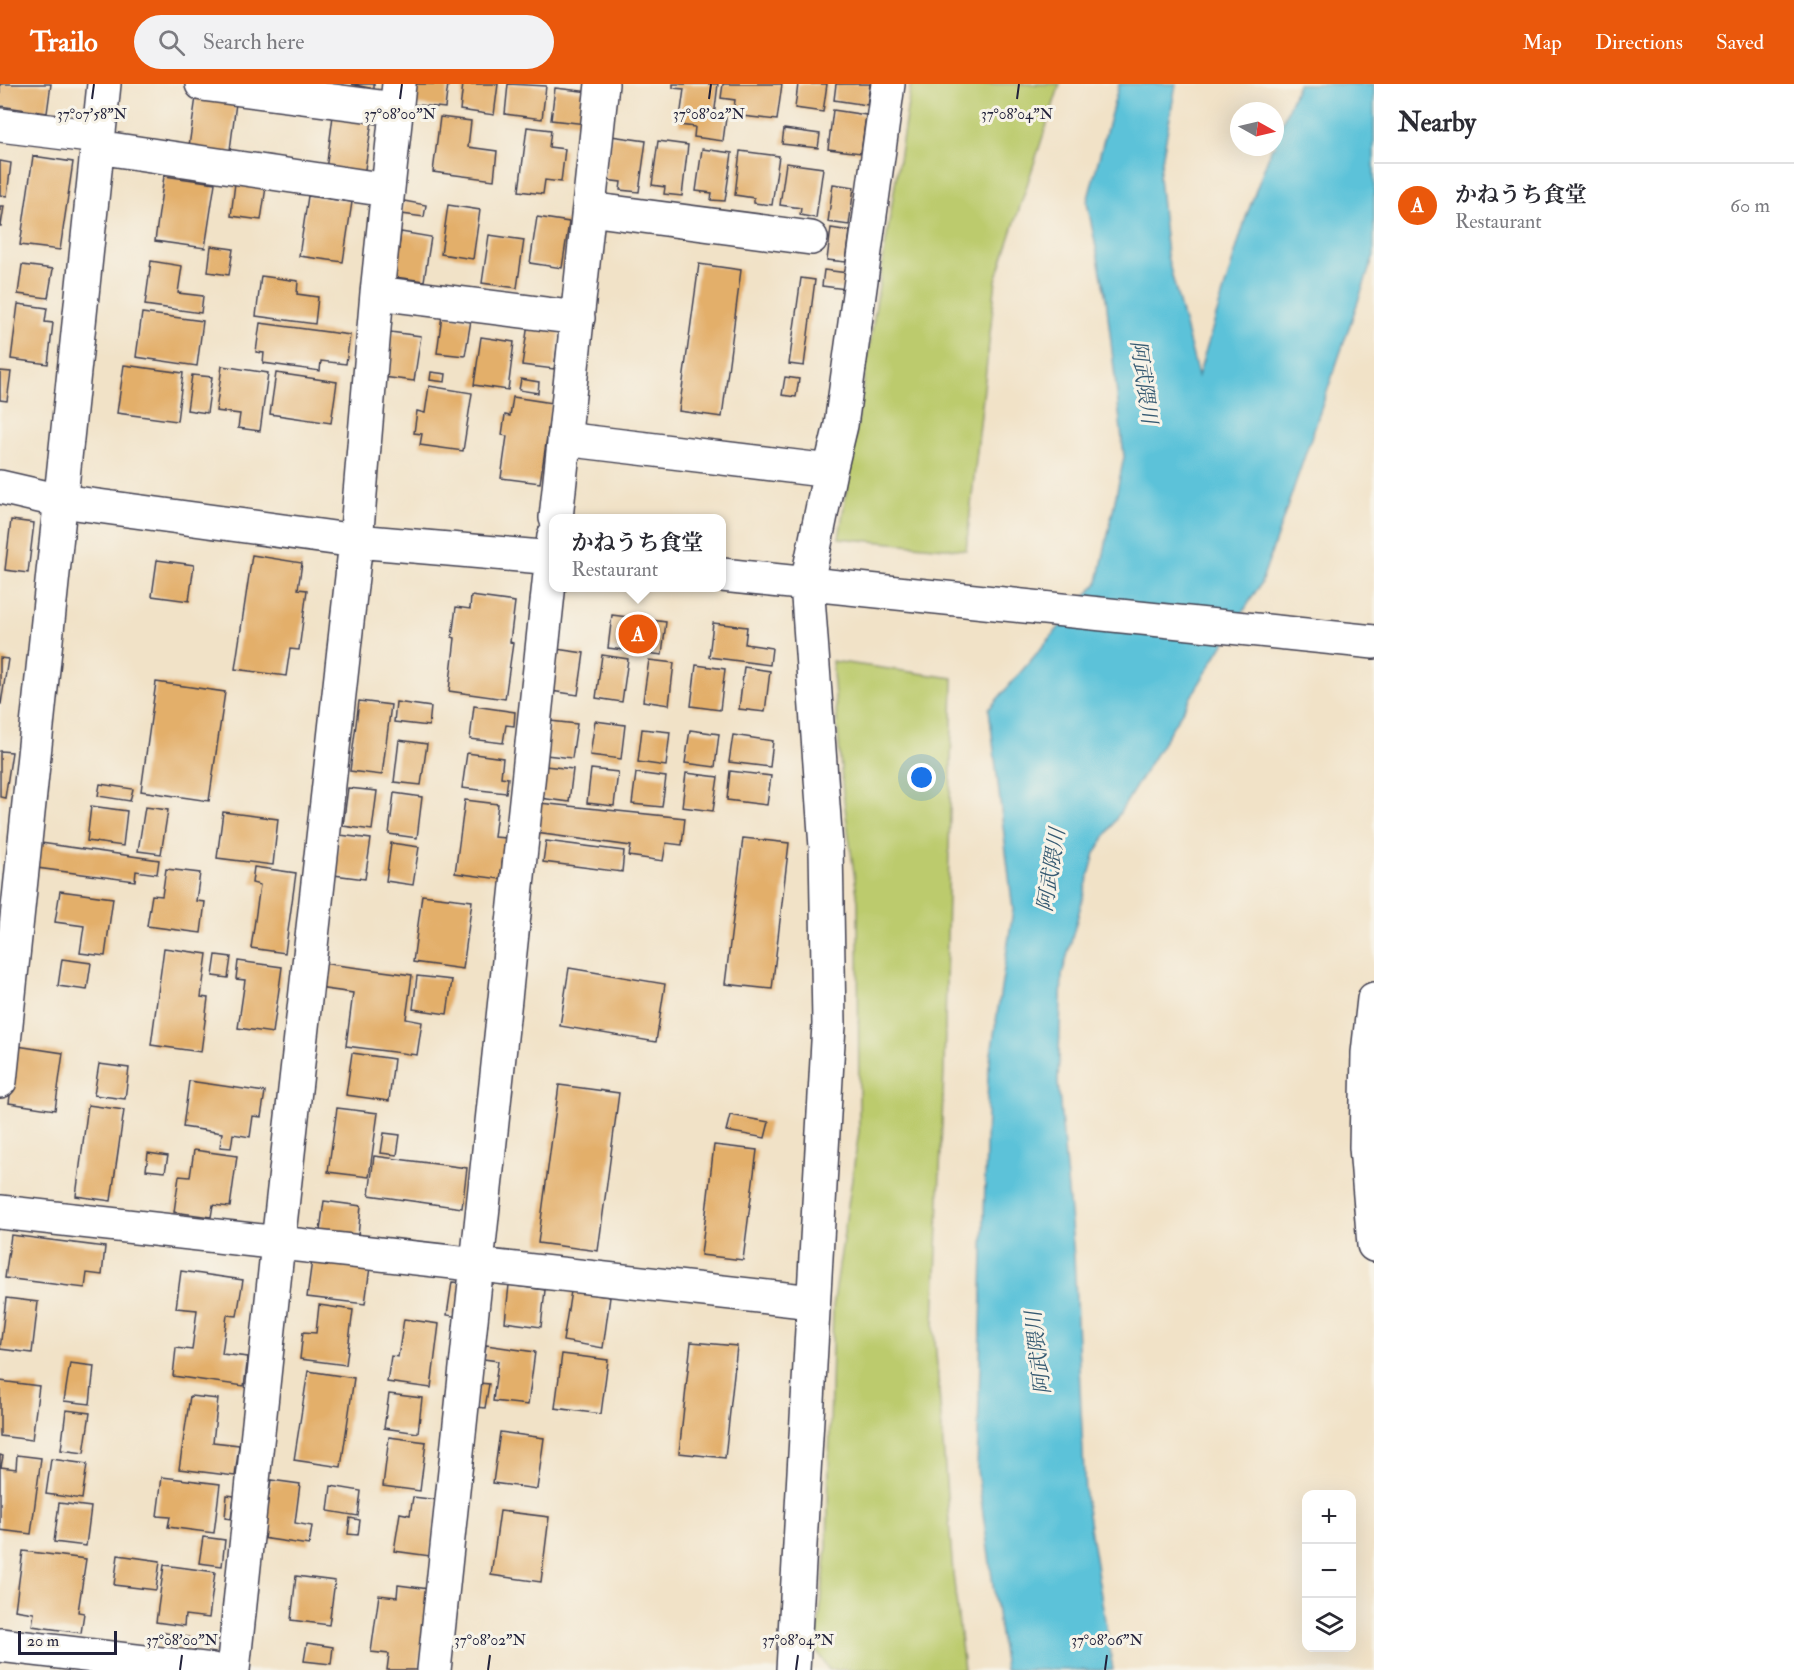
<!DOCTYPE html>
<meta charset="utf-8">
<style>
body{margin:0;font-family:"IM FELL Double Pica","Noto Serif JP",serif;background:#f2f2f3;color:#2b2b33}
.controls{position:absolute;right:18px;bottom:18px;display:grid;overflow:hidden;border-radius:12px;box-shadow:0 6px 24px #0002}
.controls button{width:54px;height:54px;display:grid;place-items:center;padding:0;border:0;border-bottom:2px solid #e1e1e2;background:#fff;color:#2b2b33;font:30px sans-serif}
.compass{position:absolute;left:1230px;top:18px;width:54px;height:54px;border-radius:50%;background:#fff;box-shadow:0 6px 24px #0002;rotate:98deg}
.scale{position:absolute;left:18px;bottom:15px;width:99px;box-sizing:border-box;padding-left:6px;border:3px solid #22223b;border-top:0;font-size:16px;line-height:21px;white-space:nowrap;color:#22223b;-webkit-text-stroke:4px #f7f3e8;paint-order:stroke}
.you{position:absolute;left:922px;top:694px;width:21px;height:21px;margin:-15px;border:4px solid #fff;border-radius:50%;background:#1a73e8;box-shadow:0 0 0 9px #1a73e833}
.badge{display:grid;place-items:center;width:39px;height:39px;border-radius:50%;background:#ea580c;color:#fff;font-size:20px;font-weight:700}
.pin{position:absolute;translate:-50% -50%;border:3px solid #fff;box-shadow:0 2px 6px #0006}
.popup{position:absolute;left:549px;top:430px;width:177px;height:78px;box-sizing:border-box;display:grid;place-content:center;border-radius:12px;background:#fff;filter:drop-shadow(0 2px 4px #0005);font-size:20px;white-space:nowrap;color:#7c7c81}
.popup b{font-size:22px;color:#2b2b33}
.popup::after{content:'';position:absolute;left:50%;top:100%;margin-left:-12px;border:12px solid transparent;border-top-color:#fff}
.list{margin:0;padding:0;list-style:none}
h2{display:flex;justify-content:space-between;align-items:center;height:78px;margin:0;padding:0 24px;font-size:26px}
h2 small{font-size:20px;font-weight:400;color:#7c7c81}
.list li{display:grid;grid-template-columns:39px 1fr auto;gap:18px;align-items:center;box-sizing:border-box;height:84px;padding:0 24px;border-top:2px solid #e1e1e2}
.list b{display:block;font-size:22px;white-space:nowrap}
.list p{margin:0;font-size:20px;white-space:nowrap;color:#7c7c81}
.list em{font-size:20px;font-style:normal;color:#7c7c81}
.icon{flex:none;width:33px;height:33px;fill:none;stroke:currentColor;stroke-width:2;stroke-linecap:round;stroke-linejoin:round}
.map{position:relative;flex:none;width:1374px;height:1586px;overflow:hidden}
header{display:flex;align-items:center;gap:36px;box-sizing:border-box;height:84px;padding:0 30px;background:#ea580c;color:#fff}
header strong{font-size:28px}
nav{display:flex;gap:33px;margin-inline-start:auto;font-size:21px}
.search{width:420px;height:54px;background:#f2f2f3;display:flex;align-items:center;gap:15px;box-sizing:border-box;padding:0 21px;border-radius:33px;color:#7c7c81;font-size:22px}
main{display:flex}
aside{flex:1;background:#fff}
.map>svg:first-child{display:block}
.green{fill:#bccb6d;stroke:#6f7654;stroke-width:1.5}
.water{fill:#5cc2d9;stroke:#3f728a;stroke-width:1.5}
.building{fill:#e3af6b}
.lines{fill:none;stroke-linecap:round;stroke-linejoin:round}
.minor-casing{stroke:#413f50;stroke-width:36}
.minor{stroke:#fff;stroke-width:33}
.ticks{fill:none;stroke:#22223b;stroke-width:2}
.labels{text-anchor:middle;stroke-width:6;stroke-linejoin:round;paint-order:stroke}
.water-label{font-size:21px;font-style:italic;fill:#365a72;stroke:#f7f3e8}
.ticks-label{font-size:15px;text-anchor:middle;fill:#22223b;stroke:#f7f3e8;stroke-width:6;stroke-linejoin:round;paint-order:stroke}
</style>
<header>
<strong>Trailo</strong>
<div class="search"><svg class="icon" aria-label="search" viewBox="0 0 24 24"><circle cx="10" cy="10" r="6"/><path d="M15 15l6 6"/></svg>Search here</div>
<nav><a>Map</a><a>Directions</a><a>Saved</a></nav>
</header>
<main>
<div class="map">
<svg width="1374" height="1586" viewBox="0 0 1374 1586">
<rect width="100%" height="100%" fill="#f7f3e8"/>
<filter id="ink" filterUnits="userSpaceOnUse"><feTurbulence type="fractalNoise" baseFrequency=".0167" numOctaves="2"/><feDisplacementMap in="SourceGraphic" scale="12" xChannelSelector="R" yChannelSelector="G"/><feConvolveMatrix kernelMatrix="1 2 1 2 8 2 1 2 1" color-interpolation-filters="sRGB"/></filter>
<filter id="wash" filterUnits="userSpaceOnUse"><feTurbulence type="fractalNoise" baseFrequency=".008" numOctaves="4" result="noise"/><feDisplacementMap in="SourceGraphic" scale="24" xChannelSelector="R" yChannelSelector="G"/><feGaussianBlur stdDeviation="1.35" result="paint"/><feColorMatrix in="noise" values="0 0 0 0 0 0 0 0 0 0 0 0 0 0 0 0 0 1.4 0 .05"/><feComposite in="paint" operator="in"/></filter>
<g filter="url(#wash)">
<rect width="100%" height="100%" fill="#f1e2c7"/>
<!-- green -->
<path class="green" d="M 911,0 L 1060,0 L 996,196 L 966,466 L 839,454 Z
M 832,577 L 953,594 L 944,986 L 934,1243 L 953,1489 L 964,1586 L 829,1586 L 816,1566 L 827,1463 L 833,1223 L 859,1047 L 858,818 L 843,709 Z"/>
<!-- water -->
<path class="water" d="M 1119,0 L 1176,0 L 1159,93 L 1167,172 L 1198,292 L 1246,133 L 1272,63 L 1275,63 L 1275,56 L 1298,0 L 1374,0 L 1374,171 L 1261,499 L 1095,769 L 1062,891 L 1058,998 L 1074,1173 L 1085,1412 L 1113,1586 L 1005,1586 L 977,1387 L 988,990 L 1013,826 L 989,625 L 1098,498 L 1124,373 L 1106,214 L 1087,118 Z"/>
<g id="blocks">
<!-- building -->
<path class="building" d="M 0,0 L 51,0 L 47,29 L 0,22 Z
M 351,0 L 374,0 L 374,5 Z
M 412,0 L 448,0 L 445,24 L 409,20 Z
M 463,0 L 498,0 L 494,31 L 460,26 Z
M 508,0 L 546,2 L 542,35 L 505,30 Z
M 673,0 L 718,0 L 714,33 L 726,34 L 723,57 L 694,53 L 695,43 L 679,41 L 684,5 L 673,4 Z
M 723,0 L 782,0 L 777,36 L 733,31 L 735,16 L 721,14 Z
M 798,0 L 827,0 L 823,28 L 795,24 Z
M 836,0 L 870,0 L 867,21 L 834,16 Z
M 555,4 L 590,8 L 586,40 L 551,36 Z
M 196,13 L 236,19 L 229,74 L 188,69 Z
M 334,24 L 373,30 L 364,92 L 326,86 Z
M 833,26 L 866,31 L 861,69 L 828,65 Z
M 440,33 L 471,37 L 468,63 L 497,67 L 494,96 L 433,88 Z
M 527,43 L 551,46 L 549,63 L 565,65 L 561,98 L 545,96 L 543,110 L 519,107 Z
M 784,45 L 820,50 L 818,64 L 782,60 Z
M 611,52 L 646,57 L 639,108 L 620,106 L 621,98 L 605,96 Z
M 658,57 L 688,61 L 682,112 L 664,110 L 665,103 L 652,101 Z
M 702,65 L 732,69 L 725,117 L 711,116 L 712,109 L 696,107 Z
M 740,67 L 779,72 L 772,121 L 754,119 L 754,114 L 735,111 Z
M 33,72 L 73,78 L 60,166 L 20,161 Z
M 0,77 L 11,79 L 7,112 L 0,111 Z
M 786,79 L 823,84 L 816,134 L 800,131 L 801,124 L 780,121 Z
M 164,92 L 215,99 L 205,164 L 155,157 Z
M 235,99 L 266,103 L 261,136 L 231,132 Z
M 833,100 L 854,103 L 849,141 L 828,138 Z
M 308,112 L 352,118 L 343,178 L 299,172 Z
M 404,117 L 426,121 L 424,133 L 402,130 Z
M 448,121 L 480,126 L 473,175 L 441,170 Z
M 0,122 L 4,122 L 1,142 L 0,142 Z
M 537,133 L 569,138 L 562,184 L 530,179 Z
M 831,144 L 850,147 L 846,178 L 827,176 Z
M 401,148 L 431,153 L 424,197 L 395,193 Z
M 489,151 L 524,156 L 517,204 L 482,199 Z
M 211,162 L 233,165 L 229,191 L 208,188 Z
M 151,177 L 182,182 L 178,209 L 203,212 L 201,229 L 145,221 Z
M 699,180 L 741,186 L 722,333 L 679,327 Z
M 22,181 L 53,185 L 48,214 L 18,210 Z
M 824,186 L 848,189 L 846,205 L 822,202 Z
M 261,192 L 298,197 L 297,210 L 318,213 L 315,240 L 256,232 Z
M 801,194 L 815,196 L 804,282 L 789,280 Z
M 18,220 L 47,224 L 45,238 L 53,239 L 48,280 L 11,275 Z
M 142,229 L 203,237 L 197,282 L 136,273 Z
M 442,231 L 471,236 L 465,272 L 437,269 Z
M 260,239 L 350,251 L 346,280 L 321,277 L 320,287 L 263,279 L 264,269 L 256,268 Z
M 528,240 L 560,245 L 554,285 L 522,281 Z
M 390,248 L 421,252 L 414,297 L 383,293 Z
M 481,253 L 514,258 L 508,306 L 474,301 Z
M 124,281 L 183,289 L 177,337 L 117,329 Z
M 222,282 L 268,289 L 260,347 L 238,344 L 240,330 L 216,327 Z
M 0,287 L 11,288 L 7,317 L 0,316 Z
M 431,288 L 446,290 L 445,298 L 430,296 Z
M 276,289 L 337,298 L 331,339 L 270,330 Z
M 192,291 L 212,293 L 207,329 L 187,326 Z
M 785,293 L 799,295 L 796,313 L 782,311 Z
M 521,295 L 539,298 L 538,309 L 519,306 Z
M 429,302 L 472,309 L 463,367 L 420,361 L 422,350 L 414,349 L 417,327 L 425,329 Z
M 513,313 L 552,319 L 540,399 L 501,394 L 507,352 L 502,351 L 505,331 L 510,332 Z
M 11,436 L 34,439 L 28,489 L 5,486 Z
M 252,471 L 302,479 L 298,505 L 307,506 L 299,566 L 290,565 L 286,592 L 235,585 Z
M 157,476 L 194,481 L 189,517 L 152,512 Z
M 471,512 L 515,518 L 510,558 L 513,559 L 505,615 L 449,607 L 455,554 L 452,553 L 456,523 L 470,525 Z
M 612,531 L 666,538 L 662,571 L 608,564 Z
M 713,539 L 747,543 L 745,560 L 772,564 L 770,581 L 709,573 Z
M 556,565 L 584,569 L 578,611 L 551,607 Z
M 602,571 L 628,575 L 622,618 L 596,614 Z
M 0,574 L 8,575 L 1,620 L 0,620 Z
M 649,576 L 674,579 L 669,621 L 643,617 Z
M 696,581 L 725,585 L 720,626 L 691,622 Z
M 744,583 L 770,587 L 765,628 L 739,625 Z
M 156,598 L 225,608 L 209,717 L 141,707 Z
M 359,617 L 391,621 L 382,691 L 350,687 Z
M 396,618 L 431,623 L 429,642 L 394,638 Z
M 474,622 L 515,628 L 514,642 L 506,641 L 503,659 L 470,655 Z
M 550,637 L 577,640 L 572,674 L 546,671 Z
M 595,637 L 625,641 L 621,675 L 590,671 Z
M 642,645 L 670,648 L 666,682 L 638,678 Z
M 690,646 L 719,650 L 715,683 L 685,679 Z
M 733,651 L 773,657 L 770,683 L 729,678 Z
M 399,656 L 427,660 L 421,701 L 394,698 Z
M 0,667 L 12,668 L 5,714 L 0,713 Z
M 467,669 L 503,674 L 501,693 L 508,694 L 506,709 L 462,704 Z
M 545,682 L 573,685 L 569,718 L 540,714 Z
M 591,685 L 618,688 L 614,722 L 587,719 Z
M 730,687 L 771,692 L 767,721 L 727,716 Z
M 636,689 L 666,693 L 662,723 L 632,720 Z
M 686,689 L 718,693 L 713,727 L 682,723 Z
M 100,700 L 133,705 L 130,717 L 98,712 Z
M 348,704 L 377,707 L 372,746 L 343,742 Z
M 394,709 L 422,713 L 417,754 L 389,750 Z
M 465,716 L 498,720 L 494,753 L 506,754 L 500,795 L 455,789 Z
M 539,719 L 685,734 L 682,761 L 666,759 L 663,777 L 629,772 L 631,762 L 536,749 Z
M 91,722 L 127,727 L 123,762 L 87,757 Z
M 145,723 L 168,726 L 161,770 L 138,767 Z
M 223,728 L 278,735 L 273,781 L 217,774 Z
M 340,751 L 371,755 L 365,795 L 334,791 Z
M 743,754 L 789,759 L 772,905 L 725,900 Z
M 546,757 L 624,767 L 622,788 L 543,778 Z
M 41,759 L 159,776 L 157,790 L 136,787 L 135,797 L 37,784 Z
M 391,759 L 419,763 L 413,801 L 386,797 Z
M 254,783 L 296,789 L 285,869 L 251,864 L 260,801 L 252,799 Z
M 166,785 L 200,789 L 196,817 L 205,818 L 201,849 L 147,842 L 152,811 L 162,812 Z
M 60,807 L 113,814 L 105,872 L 80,869 L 84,842 L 55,838 Z
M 422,811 L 472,817 L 463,885 L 413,878 Z
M 164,864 L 207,870 L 201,913 L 208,914 L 201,968 L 151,961 Z
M 216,871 L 231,873 L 228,894 L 213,892 Z
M 62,875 L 91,879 L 87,906 L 58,902 Z
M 238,877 L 282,883 L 273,949 L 238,944 L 245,896 L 236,895 Z
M 321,879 L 412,891 L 406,935 L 422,938 L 417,971 L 346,962 L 353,909 L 318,904 Z
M 569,884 L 665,900 L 656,958 L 560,942 Z
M 417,892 L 452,896 L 447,930 L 413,925 Z
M 17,962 L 63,969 L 55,1026 L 9,1019 Z
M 352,969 L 394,975 L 389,1017 L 346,1011 Z
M 99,980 L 129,984 L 125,1015 L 94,1011 Z
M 189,997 L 265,1008 L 261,1033 L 253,1032 L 250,1053 L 233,1050 L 231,1064 L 220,1063 L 222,1049 L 183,1043 Z
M 559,1001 L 619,1009 L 598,1167 L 538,1159 Z
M 88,1021 L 124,1026 L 111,1117 L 76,1112 Z
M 337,1024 L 378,1029 L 369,1093 L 328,1088 Z
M 730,1031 L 769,1038 L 765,1054 L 726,1047 Z
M 384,1049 L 400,1051 L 397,1071 L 381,1069 Z
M 714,1061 L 757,1066 L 743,1176 L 701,1171 Z
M 194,1066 L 237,1072 L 230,1123 L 213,1121 L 211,1133 L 174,1128 L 179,1092 L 190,1093 Z
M 148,1069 L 168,1072 L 165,1088 L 146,1086 Z
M 374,1072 L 467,1084 L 462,1124 L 369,1111 Z
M 324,1117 L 361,1122 L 358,1152 L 320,1147 Z
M 11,1151 L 105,1163 L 102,1191 L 87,1189 L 85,1204 L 5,1194 Z
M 312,1176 L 370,1183 L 365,1220 L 307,1213 Z
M 181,1187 L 243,1196 L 237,1232 L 227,1231 L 222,1270 L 248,1273 L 244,1302 L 173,1292 L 176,1264 L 192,1266 L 197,1226 L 176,1224 Z
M 452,1198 L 463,1199 L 459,1233 L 447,1231 Z
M 509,1201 L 545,1206 L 541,1243 L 505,1238 Z
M 571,1207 L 610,1213 L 603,1264 L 563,1257 Z
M 6,1214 L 38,1218 L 32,1269 L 0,1265 Z
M 319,1221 L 353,1226 L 346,1281 L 300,1275 L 303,1248 L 316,1249 Z
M 404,1235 L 439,1240 L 431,1304 L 387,1298 L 391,1272 L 398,1273 Z
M 691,1258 L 737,1262 L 725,1374 L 679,1369 Z
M 486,1261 L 535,1268 L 528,1321 L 493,1317 L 498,1277 L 484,1275 Z
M 562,1270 L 608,1276 L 601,1330 L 555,1324 Z
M 70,1279 L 94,1282 L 90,1320 L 64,1317 Z
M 308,1287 L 354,1294 L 341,1383 L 294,1376 Z
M 0,1297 L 39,1302 L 32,1356 L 0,1352 Z
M 479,1299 L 489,1300 L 485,1324 L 476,1323 Z
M 389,1310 L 422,1314 L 418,1349 L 384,1344 Z
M 190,1312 L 218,1315 L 213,1358 L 239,1361 L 235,1392 L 179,1385 Z
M 66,1326 L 90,1329 L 84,1369 L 61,1366 Z
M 500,1348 L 544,1354 L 537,1405 L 493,1399 Z
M 389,1353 L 426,1358 L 420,1407 L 383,1402 Z
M 0,1371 L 3,1372 L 1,1383 L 16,1385 L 17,1371 L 41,1374 L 31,1450 L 0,1446 Z
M 51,1375 L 87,1380 L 82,1415 L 46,1410 Z
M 162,1393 L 220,1400 L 214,1449 L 168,1443 L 170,1433 L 157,1432 Z
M 271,1396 L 300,1400 L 295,1439 L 312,1442 L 309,1461 L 262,1454 Z
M 331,1402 L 361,1407 L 358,1432 L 328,1427 Z
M 227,1411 L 234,1412 L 231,1435 L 225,1434 Z
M 413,1413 L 438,1416 L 430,1472 L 394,1467 L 400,1429 L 410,1431 Z
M 59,1419 L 91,1423 L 86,1462 L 54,1458 Z
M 500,1427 L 549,1433 L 541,1498 L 491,1491 Z
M 350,1434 L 360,1436 L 358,1451 L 348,1450 Z
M 203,1453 L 225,1456 L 222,1482 L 199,1479 Z
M 23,1467 L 86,1475 L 78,1528 L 84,1529 L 81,1549 L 32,1542 L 34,1529 L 15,1526 Z
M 118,1471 L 160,1477 L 156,1506 L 114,1501 Z
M 164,1481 L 215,1488 L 209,1534 L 185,1531 L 184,1542 L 156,1538 Z
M 296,1492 L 335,1497 L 329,1541 L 291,1536 Z
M 398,1501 L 429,1505 L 419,1586 L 387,1586 L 389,1570 L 371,1568 L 379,1511 L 397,1513 Z
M 159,1548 L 189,1553 L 187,1570 L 157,1566 Z
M 307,1559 L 333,1563 L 331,1580 L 304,1577 Z"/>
</g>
</g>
<g filter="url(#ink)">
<use href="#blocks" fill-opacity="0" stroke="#413f50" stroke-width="1.5"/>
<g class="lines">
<defs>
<path id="minor" d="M 202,0 L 396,25
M 0,41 L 98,53
M 97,63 L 387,106
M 589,125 L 811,154
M 377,209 L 578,234
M 564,355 L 830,387 L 841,341 L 888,0
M 0,403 L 61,417 L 356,457 L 554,474
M 556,434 L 602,0
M 722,491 L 1374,558
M 1374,915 L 1368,969 L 1366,1063 L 1374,1161
M 0,997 L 104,0
M 0,1128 L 813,1218
M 0,1561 L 212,1586
M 233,1586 L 278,1159 L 356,457 L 377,209 L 399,0
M 434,1586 L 554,452
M 793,1586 L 829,940 L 826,763 L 807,499 L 830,387"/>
</defs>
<!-- minor casing -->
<use href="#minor" class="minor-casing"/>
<!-- minor -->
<use href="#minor" class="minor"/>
</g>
</g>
<!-- ticks -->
<path class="ticks" d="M 92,15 L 94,0M 400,15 L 402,0M 709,15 L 711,0M 1017,15 L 1019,0M 180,1586 L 182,1571M 488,1586 L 490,1571M 796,1586 L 798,1571M 1105,1586 L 1107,1571"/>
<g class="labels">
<!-- water labels -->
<g class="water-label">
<text transform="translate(1144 298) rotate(82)" y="7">阿武隈川</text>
<text transform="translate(1051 786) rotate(-81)" y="7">阿武隈川</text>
<text transform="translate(1038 1269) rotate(-97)" y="7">阿武隈川</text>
</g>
</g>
<g class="ticks-label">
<text x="92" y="35">37°07'58"N</text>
<text x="400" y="35">37°08'00"N</text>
<text x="709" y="35">37°08'02"N</text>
<text x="1017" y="35">37°08'04"N</text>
<text x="182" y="1561">37°08'00"N</text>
<text x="490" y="1561">37°08'02"N</text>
<text x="798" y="1561">37°08'04"N</text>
<text x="1107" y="1561">37°08'06"N</text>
</g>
</svg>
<div class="controls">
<button>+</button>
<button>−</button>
<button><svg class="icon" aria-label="layers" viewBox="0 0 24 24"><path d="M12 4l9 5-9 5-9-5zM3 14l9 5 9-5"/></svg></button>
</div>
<svg class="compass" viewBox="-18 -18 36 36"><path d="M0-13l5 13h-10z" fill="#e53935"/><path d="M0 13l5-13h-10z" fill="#7c7c81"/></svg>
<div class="scale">20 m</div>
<div class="you"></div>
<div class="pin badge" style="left:638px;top:550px">A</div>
<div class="popup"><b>かねうち食堂</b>Restaurant</div>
</div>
<aside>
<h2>Nearby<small></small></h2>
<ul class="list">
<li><span class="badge">A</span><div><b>かねうち食堂</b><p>Restaurant</p></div><em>60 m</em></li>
</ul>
</aside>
</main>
